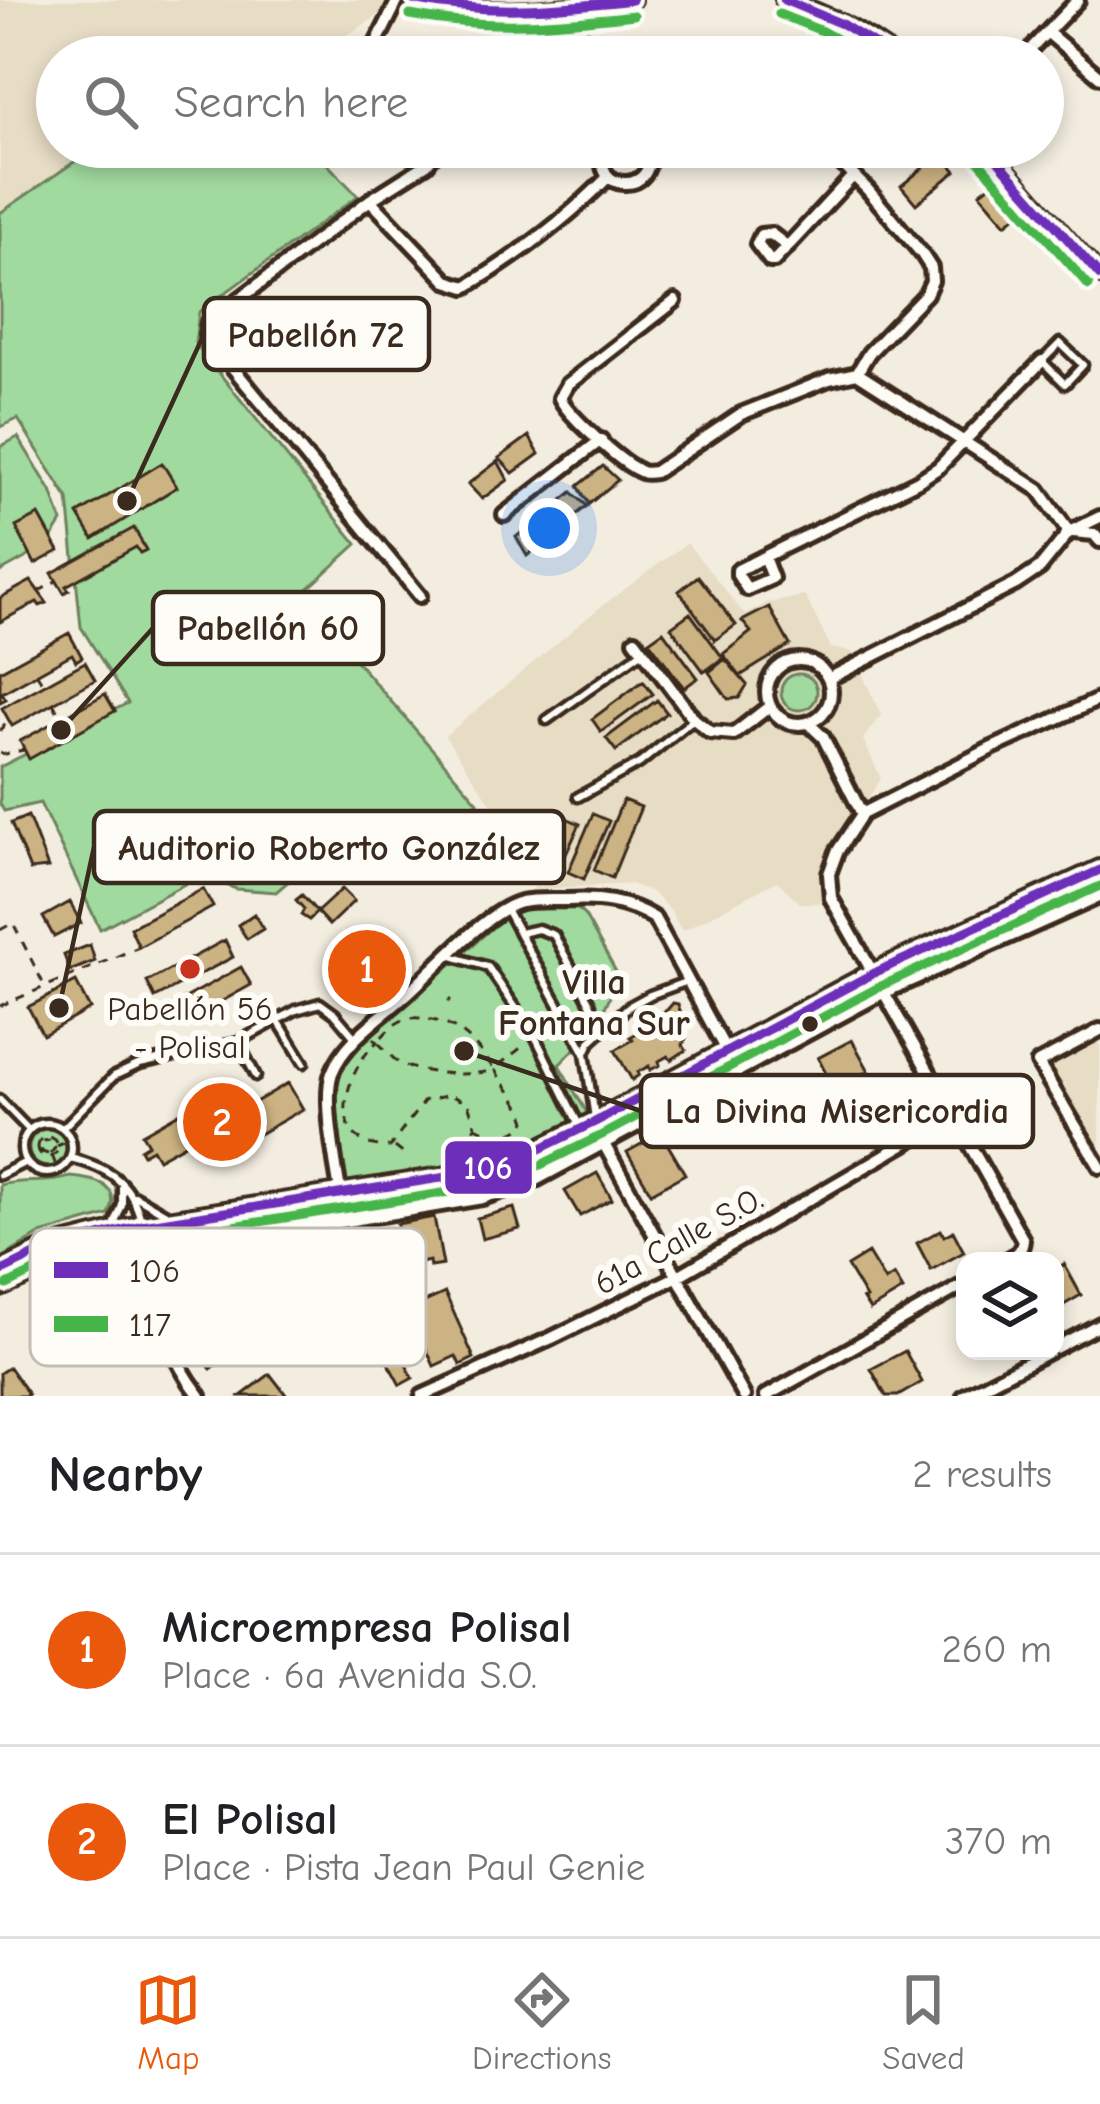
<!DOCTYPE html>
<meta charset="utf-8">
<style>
body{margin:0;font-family:"Comic Neue",sans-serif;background:#f2f2f2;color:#202124}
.controls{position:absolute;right:36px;bottom:36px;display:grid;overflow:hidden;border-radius:24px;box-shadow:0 6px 18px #0003}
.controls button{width:108px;height:108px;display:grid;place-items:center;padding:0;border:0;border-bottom:3px solid #e0e0e0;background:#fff;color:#202124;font:60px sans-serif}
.you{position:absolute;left:549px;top:528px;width:42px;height:42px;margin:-30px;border:9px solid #fff;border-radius:50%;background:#1a73e8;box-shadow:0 0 0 18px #1a73e833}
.badge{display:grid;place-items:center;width:78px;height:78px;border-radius:50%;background:#ea580c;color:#fff;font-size:39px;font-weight:700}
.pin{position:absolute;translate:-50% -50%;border:6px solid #fff;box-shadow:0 3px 12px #0006}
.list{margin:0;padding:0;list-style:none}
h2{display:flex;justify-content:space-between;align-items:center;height:156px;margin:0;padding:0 48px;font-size:51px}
h2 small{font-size:39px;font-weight:400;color:#757577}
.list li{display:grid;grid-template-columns:78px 1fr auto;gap:36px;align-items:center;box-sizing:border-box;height:192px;padding:0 48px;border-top:3px solid #e0e0e0}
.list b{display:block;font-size:45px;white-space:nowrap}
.list p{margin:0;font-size:39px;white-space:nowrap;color:#757577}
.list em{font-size:39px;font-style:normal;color:#757577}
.icon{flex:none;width:66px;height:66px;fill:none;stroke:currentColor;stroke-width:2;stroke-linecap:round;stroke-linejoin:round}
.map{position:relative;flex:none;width:1100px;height:1396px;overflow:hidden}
.search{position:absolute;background:#fff;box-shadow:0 6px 18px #0003;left:36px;right:36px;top:36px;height:132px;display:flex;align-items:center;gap:30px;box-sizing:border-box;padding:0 42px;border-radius:66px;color:#757577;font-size:45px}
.sheet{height:540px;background:#fff}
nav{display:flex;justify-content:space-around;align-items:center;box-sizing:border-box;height:168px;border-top:3px solid #e0e0e0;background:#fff;font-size:33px;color:#757577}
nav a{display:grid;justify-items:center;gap:6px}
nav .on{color:#ea580c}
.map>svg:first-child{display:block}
.built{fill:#e7dcc4}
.green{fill:#a1da9f;stroke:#6e825e;stroke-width:3}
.building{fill:#ccb383;stroke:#3b2a1e;stroke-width:3}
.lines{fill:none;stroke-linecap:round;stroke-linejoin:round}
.service-casing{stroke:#3b2a1e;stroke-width:15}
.minor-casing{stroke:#3b2a1e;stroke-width:20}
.tertiary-casing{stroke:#3b2a1e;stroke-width:22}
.secondary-casing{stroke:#3b2a1e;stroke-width:26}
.path{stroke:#3b2a1e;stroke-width:3;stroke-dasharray:9 9;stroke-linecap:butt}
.service{stroke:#fdfcf7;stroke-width:6}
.minor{stroke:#fdfcf7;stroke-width:10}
.tertiary{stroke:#fdfcf7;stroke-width:14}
.secondary{stroke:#fdfcf7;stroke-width:16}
.bus-1-casing{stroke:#fdfcf7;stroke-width:18}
.bus-2-casing{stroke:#fdfcf7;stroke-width:18}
.bus-1{stroke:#6d2fba;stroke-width:9}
.bus-2{stroke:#45b549;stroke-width:9}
.poi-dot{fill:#c8321e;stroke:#fdfcf7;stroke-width:4.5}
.bus-dot{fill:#3b2a1e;stroke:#fdfcf7;stroke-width:4.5}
.labels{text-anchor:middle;stroke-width:12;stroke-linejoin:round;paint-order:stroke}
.poi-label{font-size:33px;fill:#3b2a1e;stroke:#fdfcf7}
.street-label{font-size:33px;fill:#3b2a1e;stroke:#fdfcf7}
.neighbourhood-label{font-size:36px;font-weight:bold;fill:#3b2a1e;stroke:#fdfcf7}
.key{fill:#fdfcf7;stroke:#c3bdb6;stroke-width:3}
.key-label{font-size:33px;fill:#3b2a1e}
.leader{fill:none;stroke:#3b2a1e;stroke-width:4.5}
.callout-dot{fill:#3b2a1e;stroke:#fdfcf7;stroke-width:4.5}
.callout{fill:#fdfcf7;stroke:#3b2a1e;stroke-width:4.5}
.callout-label{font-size:36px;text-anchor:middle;font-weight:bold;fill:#3b2a1e}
.line-badge{stroke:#fdfcf7;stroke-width:4.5}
.badge-label{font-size:33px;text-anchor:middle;font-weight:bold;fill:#fff}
</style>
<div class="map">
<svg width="1100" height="1396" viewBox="0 0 1100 1396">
<rect width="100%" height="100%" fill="#f3ede0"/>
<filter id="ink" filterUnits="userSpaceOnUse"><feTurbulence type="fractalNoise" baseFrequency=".00833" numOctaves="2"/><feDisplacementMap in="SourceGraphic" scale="24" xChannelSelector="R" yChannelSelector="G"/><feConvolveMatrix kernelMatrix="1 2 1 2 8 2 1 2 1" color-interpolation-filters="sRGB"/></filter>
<g filter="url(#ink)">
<!-- built -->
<path class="built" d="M 0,0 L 395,0 L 383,8 L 381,14 L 312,57 L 57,57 L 57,147 L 96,147 L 0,213 Z
M 687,543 L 745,615 L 767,603 L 805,596 L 831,648 L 852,652 L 881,715 L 863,739 L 881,779 L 826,861 L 820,903 L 800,903 L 777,881 L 682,931 L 670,910 L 652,892 L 631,884 L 534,889 L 519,844 L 445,736 L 598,609 Z
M 1100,1038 L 1100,1154 L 1045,1065 Z"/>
<!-- green -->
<path class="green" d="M 96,147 L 311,147 L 358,196 L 199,312 L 195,343 L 357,544 L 300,596 L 478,802 L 397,872 L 349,829 L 276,892 L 236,889 L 202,875 L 100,929 L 40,803 L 4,811 L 0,804 L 0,767 L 128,703 L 81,627 L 68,499 L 18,419 L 0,427 L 0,213 Z
M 18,437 L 51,491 L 62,522 L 47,546 L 0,572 L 0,447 Z
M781 692a18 18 0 1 1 36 0a18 18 0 1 1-36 0Z
M 544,909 L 578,909 L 585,916 L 619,977 L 596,1027 L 559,1065 L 590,1118 L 512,1158 L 347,1189 L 334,1087 L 338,1073 L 363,1043 L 501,920 L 517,910 Z
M29 1148a19 19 0 1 1 38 0a19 19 0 1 1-38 0Z
M 70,1177 C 94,1179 123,1184 109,1215 L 41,1234 L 0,1259 L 0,1185 C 24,1178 46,1185 70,1177 Z"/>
<!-- building -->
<path class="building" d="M 941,153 L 956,171 L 916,204 L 901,186 Z
M 1001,176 L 1026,208 L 1006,224 L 980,193 Z
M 529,436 L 539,454 L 513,473 L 499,458 Z
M 498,461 L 508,480 L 482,499 L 468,484 Z
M 162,463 L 177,487 L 93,539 L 78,514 Z
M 603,466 L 618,480 L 589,504 L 578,486 Z
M 572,492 L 587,506 L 558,530 L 547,512 Z
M 39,515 L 59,551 L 35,564 L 16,527 Z
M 541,517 L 556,532 L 527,556 L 516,537 Z
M 134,528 L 146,550 L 140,553 L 136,547 L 66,586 L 69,590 L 64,593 L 52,573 Z
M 698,576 L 736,625 L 715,640 L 679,591 Z
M 31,581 L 47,603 L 40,606 L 37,602 L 0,622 L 0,598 Z
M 769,607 L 790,645 L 740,676 L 723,654 L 751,632 L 742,621 Z
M 690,613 L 723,658 L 704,672 L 671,627 Z
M 663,631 L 698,678 L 684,688 L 649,641 Z
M 69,633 L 82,657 L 76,661 L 72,654 L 2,693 L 6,699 L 0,702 L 0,671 Z
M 725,659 L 747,685 L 739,698 L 728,699 L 709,672 Z
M 85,662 L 95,680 L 12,726 L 2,708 Z
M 643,681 L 653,694 L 601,732 L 592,719 Z
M 105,694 L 115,711 L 29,759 L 20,741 Z
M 657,700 L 667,713 L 616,751 L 606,738 Z
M 623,800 L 641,807 L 612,878 L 594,870 Z
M 593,814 L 609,821 L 584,879 L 568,872 Z
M 28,816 L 48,868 L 30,870 L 11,823 Z
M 564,817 L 580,824 L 554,880 L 539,873 Z
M 203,889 L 213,907 L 139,947 L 130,928 Z
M 342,889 L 354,901 L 329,925 L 317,912 Z
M 302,895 L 317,912 L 309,920 L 301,915 L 304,909 L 296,900 Z
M 70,902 L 81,923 L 54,937 L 43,917 Z
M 254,914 L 263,929 L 247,939 L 238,925 Z
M 352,933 L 396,982 L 367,1006 L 341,976 L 357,962 L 341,943 Z
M 225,940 L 233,957 L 155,998 L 147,982 Z
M 90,945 L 95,961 L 70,971 L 64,955 Z
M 241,967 L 251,985 L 174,1028 L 164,1010 Z
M 76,982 L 90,1009 L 43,1035 L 28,1007 Z
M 673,1003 L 678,1004 L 681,1014 L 672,1018 L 672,1023 L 684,1027 L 686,1038 L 683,1045 L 686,1050 L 671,1060 L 668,1056 L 659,1061 L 660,1065 L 650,1070 L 649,1066 L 638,1072 L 639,1075 L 632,1080 L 615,1050 L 633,1040 L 630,1037 L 642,1030 L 644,1034 L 656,1028 L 654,1025 L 646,1028 L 642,1021 L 667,1010 Z
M 852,1040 L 869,1071 L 834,1089 L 818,1058 Z
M 288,1083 L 303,1109 L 242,1144 L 237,1136 L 226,1142 L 217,1126 L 158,1159 L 152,1149 L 143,1154 L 140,1149 L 148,1144 L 142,1134 L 202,1100 L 208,1110 L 220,1103 L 228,1118 Z
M 661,1133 L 685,1174 L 651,1193 L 627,1152 Z
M 597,1173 L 612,1199 L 580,1216 L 565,1191 Z
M 514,1208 L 520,1229 L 482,1239 L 477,1218 Z
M 434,1217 L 443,1265 L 430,1267 L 429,1261 L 421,1263 L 417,1239 L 407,1241 L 405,1234 L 398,1235 L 397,1224 Z
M 941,1230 L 944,1236 L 953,1231 L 964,1252 L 931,1270 L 917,1243 Z
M 868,1253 L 885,1281 L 894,1275 L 903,1290 L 870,1310 L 863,1299 L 866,1298 L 847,1266 Z
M 1064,1264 L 1081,1295 L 1055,1310 L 1055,1269 Z
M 445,1293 L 474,1358 L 460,1365 L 456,1356 L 434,1366 L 409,1309 Z
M 391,1336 L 413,1378 L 400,1385 L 377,1343 Z
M 222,1346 L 229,1356 L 211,1369 L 197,1351 Z
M 905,1351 L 922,1382 L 898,1396 L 886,1396 L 871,1369 Z
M 9,1367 L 28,1394 L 25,1396 L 0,1396 L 0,1373 Z
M 270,1374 L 287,1396 L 241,1396 Z"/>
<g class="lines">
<defs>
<path id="service" d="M 1060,343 L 1083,365 L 1065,384 L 1042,361 Z
M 547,720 L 643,651
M 578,797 L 640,763 L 694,719
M 506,909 L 585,1053
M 520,933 L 538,929 L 554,935 L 591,1005 L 589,1013 L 571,1031
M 448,955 L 488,967 L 535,1036 L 579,1125
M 277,1019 L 304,1063
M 238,1042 L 256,1076
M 0,1100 L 29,1130
M 595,1118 L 585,1053 L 590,1042 L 628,1007 L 650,995 L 688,981
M22 1148a25 25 0 1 1 50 0a25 25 0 1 1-50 0Z
M 63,1128 L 114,1076 L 140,1064 L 238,1042 L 296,1010 L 320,1003 L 335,1014 L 356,1039
M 70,1158 C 111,1168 132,1183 142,1224
M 0,1175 L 26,1162
M 135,1196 L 168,1215
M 114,1225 L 122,1205 L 122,1187"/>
<path id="minor" d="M 576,3 L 582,57
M 556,9 L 563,57
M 1047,32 L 1100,77
M 376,57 L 371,54 L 398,0
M 1023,57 L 1078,0
M 606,147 C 586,193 662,197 647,147
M 370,200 L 427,164 L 440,147
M 788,247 L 771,234 L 761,235 L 757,244 L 770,261 L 774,261 L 853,176
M 675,301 L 568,384 L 560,398 C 568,415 617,459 636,469 C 645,474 644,473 655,472 L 741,414 L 829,379 L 857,373 L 869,353 L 926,294 L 932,281 L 931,268 L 922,254 L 868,190 L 825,147
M 857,373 L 1039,490 L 1069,532
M 504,515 L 601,440
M 1073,532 L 1094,534 L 1100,541
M 764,557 L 918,481 L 938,468 L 1042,361
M 764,557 L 772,578 L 747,589 L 738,575 L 738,570 Z
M 420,596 L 206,335 L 208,323 L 370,200 L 447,281 L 466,287 C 517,256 567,219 608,177
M 635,640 L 694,719 L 710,732 L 734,734 L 770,706
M767 692a32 32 0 1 1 64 0a32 32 0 1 1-64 0Z
M 828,679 L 1016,584 L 1040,568 L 1069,532 L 1100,517
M 808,723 L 823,737 L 862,814
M 1100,1030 L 1038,1063 L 1100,1167
M 600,1137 L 744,1396
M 346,1218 C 339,1188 322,1100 332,1073 C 345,1040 382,1017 407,994 C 435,969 486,911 521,902 C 535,899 552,900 567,900 C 599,898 626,901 654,918 L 729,1056
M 142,1225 C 161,1294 153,1336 200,1396
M 1005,1261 C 1016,1255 1022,1252 1023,1240 L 831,898 L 829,874 L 837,852 L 862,814 L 992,748 L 1100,699
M 85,1336 L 150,1258
M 1055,1348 L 1100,1324
M 422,1396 L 552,1338 L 678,1276 L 952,1116
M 766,1396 L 965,1284
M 964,1396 L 1050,1351"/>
<path id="tertiary" d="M 413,0 C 484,18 561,9 632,0
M 784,0 C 826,14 860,30 895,57
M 986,147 L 1100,276"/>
<path id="secondary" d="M 0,1272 L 47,1249 L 142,1225 L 447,1177 L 513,1162 L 595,1122 L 874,973 L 1100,870
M 0,1286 L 48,1265 L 112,1251 L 346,1218 L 482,1195 L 535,1177 L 882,990 L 1100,893"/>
</defs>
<!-- service casing -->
<use href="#service" class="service-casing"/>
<!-- minor casing -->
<use href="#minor" class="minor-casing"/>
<!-- tertiary casing -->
<use href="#tertiary" class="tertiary-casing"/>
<!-- secondary casing -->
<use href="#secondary" class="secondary-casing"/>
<!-- path -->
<path class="path" d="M 38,592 L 56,581
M 37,674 L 44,685
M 53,703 L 61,718
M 0,731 L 8,719
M 0,753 L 5,754 L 24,750
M 0,930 L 13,923 L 45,987
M 448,1002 L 451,999
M 0,1006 L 139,947
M 373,1039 L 377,1042 C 354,1061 329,1119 361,1140 C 369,1146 380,1146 390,1147 L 424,1101 L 450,1095 L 468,1104 L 476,1127 L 460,1135
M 476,1127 C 493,1136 514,1140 526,1121 L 522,1109 L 494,1069 C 477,1078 415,1074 398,1062 C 391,1057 384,1048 377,1042 C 383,1036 391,1026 399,1022 C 411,1015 423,1018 436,1021 C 465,1029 477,1046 494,1069 L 527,1043
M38 1147a10 10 0 1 1 20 0a10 10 0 1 1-20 0Z
M 57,1146 L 71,1140
M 395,1147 L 405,1155
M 48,1154 L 42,1152 L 41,1146 L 44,1141 L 50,1140
M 50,1154 L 55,1148 L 50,1140
M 52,1155 L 58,1171"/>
<!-- service -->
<use href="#service" class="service"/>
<!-- minor -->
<use href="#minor" class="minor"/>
<!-- tertiary -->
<use href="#tertiary" class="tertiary"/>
<!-- secondary -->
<use href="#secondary" class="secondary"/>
<defs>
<path id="bus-1" d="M 413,0 C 486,15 558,9 632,0
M 784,0 L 842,24 L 895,57
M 986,147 L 1100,276
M 0,1272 L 47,1249 L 142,1225 L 447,1177 L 513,1162 L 595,1122 L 874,973 L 1100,870"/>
<path id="bus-2" d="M 779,14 L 822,31 L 869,57
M 410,15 C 485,30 558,24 634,15
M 975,157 L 1089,286
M 7,1285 L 52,1263 L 145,1240 L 449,1192 L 518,1176 L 602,1135 L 881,986 L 1100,886"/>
</defs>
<!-- bus-1 casing -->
<use href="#bus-1" class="bus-1-casing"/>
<!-- bus-2 casing -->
<use href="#bus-2" class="bus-2-casing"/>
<!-- bus-1 -->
<use href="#bus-1" class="bus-1"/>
<!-- bus-2 -->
<use href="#bus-2" class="bus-2"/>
</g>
</g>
<!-- markers -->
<circle class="poi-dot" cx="190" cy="969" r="12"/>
<circle class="bus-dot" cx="810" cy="1024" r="10"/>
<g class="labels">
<!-- poi labels -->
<g class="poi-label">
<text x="190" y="1020">Pabellón 56<tspan x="190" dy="38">- Polisal</tspan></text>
</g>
<!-- street labels -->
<g class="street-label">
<text transform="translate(678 1240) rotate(-29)" y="12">61a Calle S.O.</text>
</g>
<!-- neighbourhood labels -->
<g class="neighbourhood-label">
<text x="594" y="994">Villa<tspan x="594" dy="41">Fontana Sur</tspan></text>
</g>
</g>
<!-- legend -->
<rect x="30" y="1228" width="396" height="138" rx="18" class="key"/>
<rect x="54" y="1262" width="54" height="16" fill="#6d2fba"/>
<rect x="54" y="1316" width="54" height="16" fill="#45b549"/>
<g class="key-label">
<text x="129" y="1282">106</text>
<text x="129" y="1336">117</text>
</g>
<!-- callouts -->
<path class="leader" d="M127 501L204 334M61 730L153 628M59 1008L94 847M464 1051L641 1111"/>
<g class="callout-dot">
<circle cx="127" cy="501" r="12"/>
<circle cx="61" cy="730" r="12"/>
<circle cx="59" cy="1008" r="12"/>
<circle cx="464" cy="1051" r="12"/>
</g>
<g class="callout">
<rect x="204" y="298" width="225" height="72" rx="12"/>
<rect x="153" y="592" width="230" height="72" rx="12"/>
<rect x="94" y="811" width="470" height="72" rx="12"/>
<rect x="641" y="1075" width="392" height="72" rx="12"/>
</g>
<g class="callout-label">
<text x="316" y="347">Pabellón 72</text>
<text x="268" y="640">Pabellón 60</text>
<text x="329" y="860">Auditorio Roberto González</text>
<text x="837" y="1123">La Divina Misericordia</text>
</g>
<rect class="line-badge" x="443" y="1139" width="91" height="57" rx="12" fill="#6d2fba"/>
<g class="badge-label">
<text x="488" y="1179">106</text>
</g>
</svg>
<div class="controls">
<button><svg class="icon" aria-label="layers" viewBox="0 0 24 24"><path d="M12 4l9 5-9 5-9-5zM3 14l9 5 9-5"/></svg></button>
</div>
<div class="you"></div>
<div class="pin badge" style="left:367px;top:969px">1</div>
<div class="pin badge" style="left:222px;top:1122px">2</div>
<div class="search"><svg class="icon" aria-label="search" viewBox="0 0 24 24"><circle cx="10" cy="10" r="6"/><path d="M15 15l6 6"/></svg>Search here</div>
</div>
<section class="sheet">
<h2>Nearby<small>2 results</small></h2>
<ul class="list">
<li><span class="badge">1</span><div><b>Microempresa Polisal</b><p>Place · 6a Avenida S.O.</p></div><em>260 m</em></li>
<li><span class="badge">2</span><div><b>El Polisal</b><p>Place · Pista Jean Paul Genie</p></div><em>370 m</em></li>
</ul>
</section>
<nav>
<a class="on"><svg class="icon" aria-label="map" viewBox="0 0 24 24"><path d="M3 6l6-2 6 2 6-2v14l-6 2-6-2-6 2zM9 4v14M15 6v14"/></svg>Map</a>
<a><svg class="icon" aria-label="directions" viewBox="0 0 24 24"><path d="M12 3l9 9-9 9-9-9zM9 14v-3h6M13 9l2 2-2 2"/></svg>Directions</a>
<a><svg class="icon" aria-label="saved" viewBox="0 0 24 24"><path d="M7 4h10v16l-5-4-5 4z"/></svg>Saved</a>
</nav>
